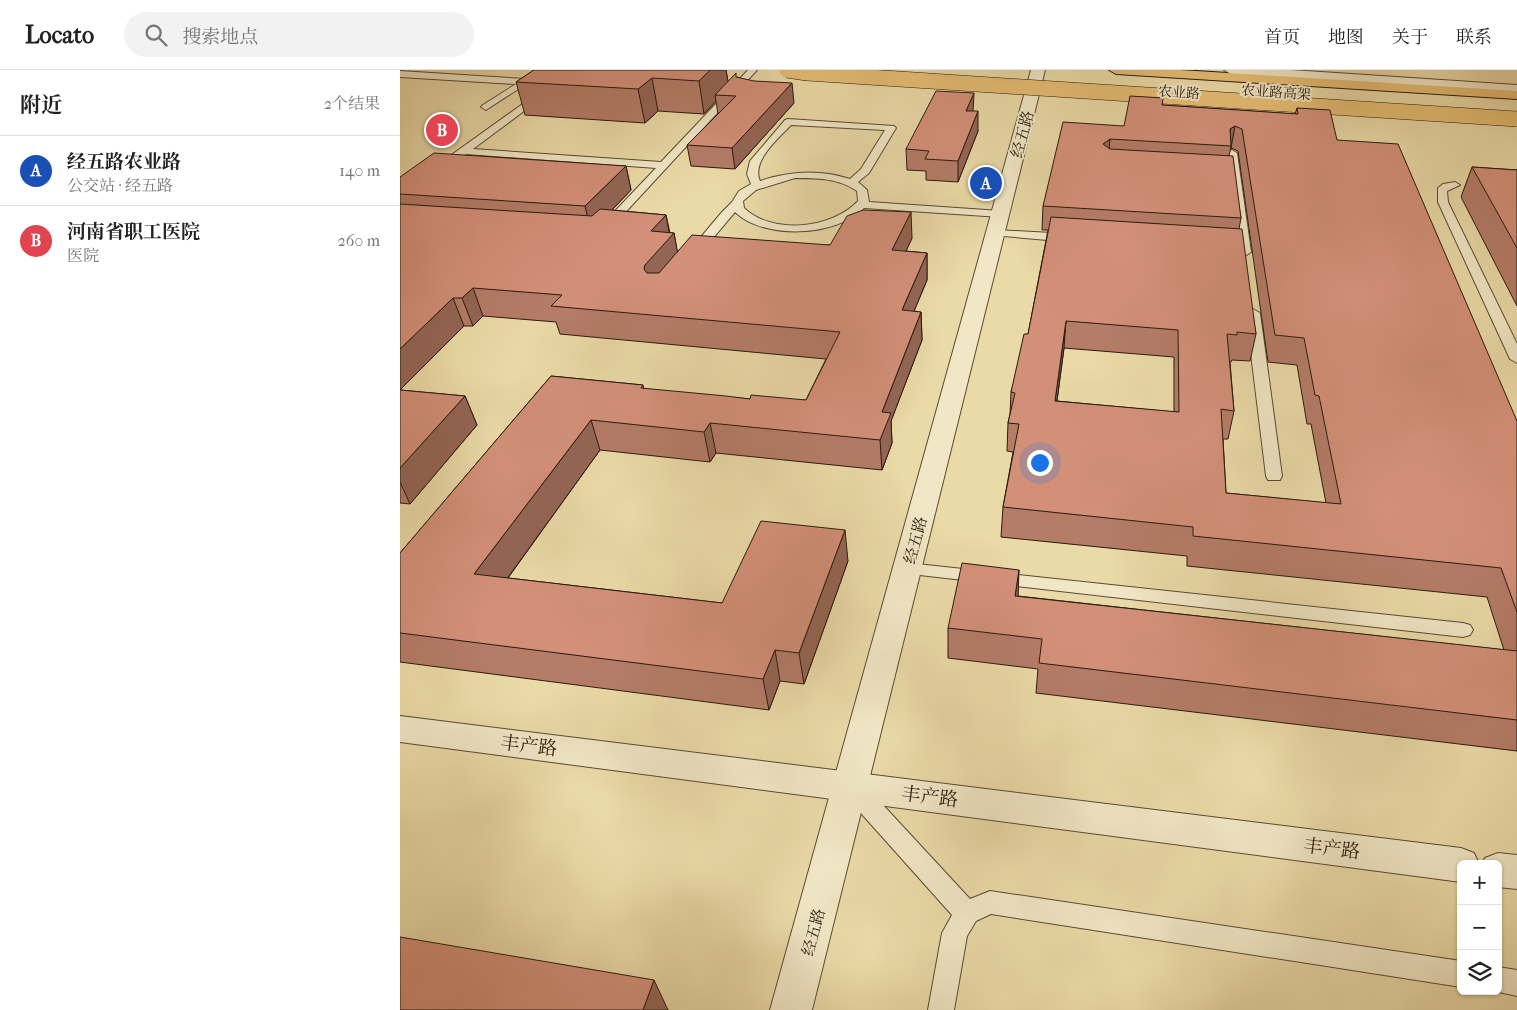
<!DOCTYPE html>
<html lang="zh">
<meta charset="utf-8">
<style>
body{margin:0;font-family:"IM FELL French Canon","Noto Serif SC",serif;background:#f2f2f2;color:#222}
.controls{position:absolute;right:15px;bottom:15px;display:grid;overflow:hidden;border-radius:8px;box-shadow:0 1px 4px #0004}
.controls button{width:45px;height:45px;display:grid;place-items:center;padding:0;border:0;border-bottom:1px solid #e0e0e0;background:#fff;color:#222;font:25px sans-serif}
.you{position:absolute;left:639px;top:392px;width:18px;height:18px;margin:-12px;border:4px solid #fff;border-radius:50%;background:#1a73e8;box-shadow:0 0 0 8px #1a73e833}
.badge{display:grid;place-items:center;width:32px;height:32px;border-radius:50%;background:#1a73e8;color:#fff;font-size:16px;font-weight:700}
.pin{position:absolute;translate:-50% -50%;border:2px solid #fff;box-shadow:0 1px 5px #0006}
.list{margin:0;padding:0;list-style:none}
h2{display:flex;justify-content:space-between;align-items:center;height:65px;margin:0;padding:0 20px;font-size:21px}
h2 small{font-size:16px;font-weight:400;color:#767676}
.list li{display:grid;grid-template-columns:32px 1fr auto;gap:15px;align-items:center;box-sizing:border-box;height:70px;padding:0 20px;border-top:1px solid #e0e0e0}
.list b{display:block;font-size:19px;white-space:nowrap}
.list p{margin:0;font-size:16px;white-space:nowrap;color:#767676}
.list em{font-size:16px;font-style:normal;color:#767676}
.icon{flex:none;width:28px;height:28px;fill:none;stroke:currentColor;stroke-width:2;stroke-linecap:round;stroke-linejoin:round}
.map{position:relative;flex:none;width:1117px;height:940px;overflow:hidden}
header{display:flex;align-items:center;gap:30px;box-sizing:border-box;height:70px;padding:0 25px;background:#fff;border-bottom:1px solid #e0e0e0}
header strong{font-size:24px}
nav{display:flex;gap:28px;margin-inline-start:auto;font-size:18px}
.search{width:350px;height:45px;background:#f2f2f2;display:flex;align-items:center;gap:12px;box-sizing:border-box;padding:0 18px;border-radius:28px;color:#767676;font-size:19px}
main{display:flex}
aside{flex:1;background:#fff}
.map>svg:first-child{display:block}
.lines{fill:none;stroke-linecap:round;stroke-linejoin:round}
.service-casing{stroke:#594a34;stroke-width:2}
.minor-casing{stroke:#594a34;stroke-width:2}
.tertiary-casing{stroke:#594a34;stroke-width:2}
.trunk-casing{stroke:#291a0e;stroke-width:2}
.service{fill:#f1e7c6;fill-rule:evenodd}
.minor{fill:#f1e7c6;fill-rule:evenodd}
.tertiary{fill:#f1e7c6;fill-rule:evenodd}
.trunk{fill:#e5bd74;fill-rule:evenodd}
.trunk-bridge-casing{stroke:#291a0e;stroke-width:16;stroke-linecap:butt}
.trunk-bridge{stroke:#e5bd74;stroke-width:15}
.wall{fill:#b57c68;stroke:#291a0e;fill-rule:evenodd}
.shaded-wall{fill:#946555;stroke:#291a0e}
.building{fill:#d39079;stroke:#291a0e;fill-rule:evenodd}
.labels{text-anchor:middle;stroke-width:4;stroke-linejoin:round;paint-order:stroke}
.far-street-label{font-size:14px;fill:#291a0e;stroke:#f1e7c6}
.street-label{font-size:16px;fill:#291a0e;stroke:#f1e7c6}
.near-street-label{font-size:19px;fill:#291a0e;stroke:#f1e7c6}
</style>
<header>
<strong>Locato</strong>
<div class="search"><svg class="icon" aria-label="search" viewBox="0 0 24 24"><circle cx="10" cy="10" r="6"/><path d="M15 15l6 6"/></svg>搜索地点</div>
<nav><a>首页</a><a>地图</a><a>关于</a><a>联系</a></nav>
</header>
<main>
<aside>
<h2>附近<small>2个结果</small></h2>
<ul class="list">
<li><span class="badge" style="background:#1a4fb4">A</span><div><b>经五路农业路</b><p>公交站 · 经五路</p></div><em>140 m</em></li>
<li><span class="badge" style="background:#e0444e">B</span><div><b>河南省职工医院</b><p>医院</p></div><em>260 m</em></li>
</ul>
</aside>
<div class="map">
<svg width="1117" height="940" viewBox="0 0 1117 940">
<rect width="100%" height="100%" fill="#eadaa7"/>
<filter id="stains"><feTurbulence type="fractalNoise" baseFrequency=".004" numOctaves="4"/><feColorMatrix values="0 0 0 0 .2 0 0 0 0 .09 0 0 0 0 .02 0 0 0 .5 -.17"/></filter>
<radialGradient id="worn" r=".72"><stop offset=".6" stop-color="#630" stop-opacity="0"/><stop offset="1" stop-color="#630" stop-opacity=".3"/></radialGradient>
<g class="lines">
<defs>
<path id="service" d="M 170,0 L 179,0 L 73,79 L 261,92 L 348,0 L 357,0 L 209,160 L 205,161 L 199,158 L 256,98 L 66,84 L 44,100 L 36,100 L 35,98 L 36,96 Z
M 0,1 L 125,9 L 129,12 L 86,40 L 81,37 L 83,35 L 116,14 L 0,7 Z
M 388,49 L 494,56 L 496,58 L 469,103 L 458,112 L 467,120 L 469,132 L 601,141 L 607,144 L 601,147 L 464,138 C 436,167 364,170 335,142 L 298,186 L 290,186 L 288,183 L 290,180 L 322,142 L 332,132 L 339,121 L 351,114 L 347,104 L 350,91 L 385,50 ZM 391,55 L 485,60 L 461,99 L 450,109 C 419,99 390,101 360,111 C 351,91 378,69 391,55 ZM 395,108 C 417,108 438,108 457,121 L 458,131 C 432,159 372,165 344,138 L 343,131 L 356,120 Z
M 832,80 L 837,83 L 851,182 L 845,186 L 839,182 L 827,83 Z
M 1055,112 L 1060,115 L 1047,121 L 1048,132 L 1117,274 L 1117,293 L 1110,289 L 1038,132 L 1038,118 L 1043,114 Z
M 596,160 L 670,164 L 676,168 L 670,172 L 592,165 L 590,163 Z
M 853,239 L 860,243 L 882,406 L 880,410 L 868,410 L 866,406 L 846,243 Z
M 508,493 L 1063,553 L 1070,555 L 1073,560 L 1070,565 L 1063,567 L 502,503 L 499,499 L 502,495 Z
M 451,707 L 459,709 L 570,829 L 590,821 L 1061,891 L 1061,917 L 591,844 L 576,851 L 567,866 L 554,940 L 528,940 L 542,863 L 552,845 L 443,723 L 440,716 L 443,709 Z
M 1098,897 L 1117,900 L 1117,926 L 1094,921 L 1098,921 Z"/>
<path id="minor" d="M 631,0 L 645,0 L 412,940 L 370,940 Z"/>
<path id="tertiary" d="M 824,0 L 891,0 L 1117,15 L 1117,23 L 831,4 Z
M 0,646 L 1061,778 L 1074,783 L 1079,794 L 1061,794 L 1061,812 L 0,672 Z
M 1098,783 L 1117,785 L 1117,819 L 1098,817 L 1098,794 L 1082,794 L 1085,788 Z"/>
<path id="trunk" d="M 709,0 L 780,0 L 1117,21 L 1117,29 L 716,4 Z"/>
</defs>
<!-- service casing -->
<use href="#service" class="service-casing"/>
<!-- minor casing -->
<use href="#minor" class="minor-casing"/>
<!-- tertiary casing -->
<use href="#tertiary" class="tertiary-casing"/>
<!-- trunk casing -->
<use href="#trunk" class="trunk-casing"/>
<!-- service -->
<use href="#service" class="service"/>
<!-- minor -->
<use href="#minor" class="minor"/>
<!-- tertiary -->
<use href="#tertiary" class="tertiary"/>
<!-- trunk -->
<use href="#trunk" class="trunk"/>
<defs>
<path id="trunk-bridge" d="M 387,0 L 407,3 L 1117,49"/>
</defs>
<!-- trunk-bridge casing -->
<use href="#trunk-bridge" class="trunk-bridge-casing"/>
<!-- trunk-bridge -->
<use href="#trunk-bridge" class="trunk-bridge"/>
</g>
<!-- wall -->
<path class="wall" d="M 134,0 L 326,0 L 328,12 L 337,7 L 394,33 L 335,99 L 291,96 L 287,75 L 318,44 L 316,31 L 304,44 L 258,41 L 245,53 L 125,45 L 116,12 Z
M 762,35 L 895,44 L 897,38 L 937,70 L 1117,351 L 1117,681 L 636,623 L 638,599 L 548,588 L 548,558 L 618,526 L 1104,580 L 1087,527 L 787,496 L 787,486 L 601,467 L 603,437 L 613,382 L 607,381 L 608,353 L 610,344 L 611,322 L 628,264 L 648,160 L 642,160 L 643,136 L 724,56 ZM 831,78 L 838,81 L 868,292 L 897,295 L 907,354 L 911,354 L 926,433 L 826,423 L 823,369 L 828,369 L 834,341 L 830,292 L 831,292 L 832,290 L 850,291 L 856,264 L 839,159 L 841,148 L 829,85 ZM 664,278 L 774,287 L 774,342 L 657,331 Z
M 573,41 L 578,61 L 558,112 L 526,110 L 526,101 L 507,100 L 506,79 Z
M 226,96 L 231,120 L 212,140 L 266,145 L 270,163 L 274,163 L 277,181 L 430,175 L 512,168 L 506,181 L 527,183 L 527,210 L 514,241 L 521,242 L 522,270 L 491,351 L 492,373 L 482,400 L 316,383 L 310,392 L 200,380 L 108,508 L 322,533 L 448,491 L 404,614 L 380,611 L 369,640 L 0,592 L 0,483 L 151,306 L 243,315 L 244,319 L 350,329 L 406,330 L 426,289 L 160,264 L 156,252 L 83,246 L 73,256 L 64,256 L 0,320 L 0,107 Z
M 1072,97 L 1117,100 L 1117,236 L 1061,127 Z
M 0,320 L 65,326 L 77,355 L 10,434 L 0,433 Z"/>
<!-- shaded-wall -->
<path class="shaded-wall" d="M 310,0 L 326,0 L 329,17 L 315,25 L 316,31 L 304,44 L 299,11 Z
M 252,8 L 258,41 L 245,53 L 238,19 Z
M 392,13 L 394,33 L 335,99 L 332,78 Z
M 574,23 L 573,43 L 566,41 Z
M 578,41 L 578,61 L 558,112 L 558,91 Z
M 835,56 L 831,78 L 831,79 L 830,59 Z
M 710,69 L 708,92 L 703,74 Z
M 226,96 L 231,120 L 191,162 L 185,136 Z
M 511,142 L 512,168 L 494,207 L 492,180 Z
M 266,145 L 270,167 L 274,163 L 279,190 L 252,222 L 244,199 L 251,161 Z
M 527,183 L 527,210 L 503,268 L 502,240 Z
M 73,218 L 83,246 L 73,256 L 62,228 Z
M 53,228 L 64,256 L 0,320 L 0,279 Z
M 521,242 L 522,270 L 491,351 L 492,373 L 482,400 L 480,370 L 482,342 Z
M 666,251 L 664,278 L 653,360 L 655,331 Z
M 65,326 L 77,355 L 10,434 L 0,412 L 0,398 Z
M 191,350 L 200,380 L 88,535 L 74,504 Z
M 310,353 L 316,383 L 310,392 L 304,362 Z
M 445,460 L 448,491 L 404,614 L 399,583 Z
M 619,500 L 618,529 L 615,526 Z
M 375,580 L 380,611 L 369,640 L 363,609 Z
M 254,910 L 268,940 L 243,940 Z"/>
<!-- building -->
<path class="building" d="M 134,0 L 310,0 L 299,11 L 252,8 L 238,19 L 116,12 Z
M 336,3 L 336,7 L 354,11 L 392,13 L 332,78 L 287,75 L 336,26 L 315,25 Z
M 536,21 L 574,23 L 566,41 L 578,41 L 558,91 L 525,89 L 529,81 L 506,79 Z
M 730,26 L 763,28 L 762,35 L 898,44 L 897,38 L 930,40 L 937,70 L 998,74 L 1117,351 L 1117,542 L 1101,498 L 793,466 L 793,457 L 603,437 L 619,354 L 608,353 L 615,323 L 611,322 L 624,264 L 628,264 L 651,147 L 842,159 L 856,264 L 837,262 L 837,265 L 827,264 L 834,341 L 821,339 L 826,423 L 941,434 L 919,326 L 915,325 L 904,268 L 875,265 L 842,59 L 835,56 L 830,59 L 831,76 L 710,69 L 703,74 L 710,79 L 833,86 L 841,148 L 643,136 L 663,52 L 724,56 ZM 666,251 L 778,260 L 779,342 L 655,331 Z
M 34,83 L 226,96 L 185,136 L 0,124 L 0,107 Z
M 1072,97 L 1117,100 L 1117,178 Z
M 0,134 L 192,146 L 200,139 L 266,145 L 251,161 L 274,163 L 245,195 L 244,199 L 247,203 L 259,203 L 292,165 L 430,175 L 447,146 L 463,140 L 511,142 L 492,180 L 527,183 L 502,240 L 521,242 L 482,342 L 491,343 L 480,370 L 310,353 L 304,362 L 191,350 L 74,504 L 322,533 L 361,451 L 445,460 L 399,583 L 375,580 L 363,609 L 0,563 L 0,483 L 151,306 L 243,315 L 241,318 L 326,326 L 350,329 L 351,325 L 406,330 L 440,262 L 151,236 L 162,225 L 73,218 L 62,228 L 53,228 L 0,279 Z
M 0,320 L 65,326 L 0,398 Z
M 562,493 L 619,500 L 615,526 L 1117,581 L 1117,650 L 639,593 L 642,569 L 548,558 Z
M 0,867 L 254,910 L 243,940 L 0,940 Z"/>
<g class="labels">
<!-- far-street labels -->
<g class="far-street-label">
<text transform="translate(779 22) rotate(4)" y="5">农业路</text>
<text transform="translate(876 22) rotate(4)" y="5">农业路高架</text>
</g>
<!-- street labels -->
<g class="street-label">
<text transform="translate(622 64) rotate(-75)" y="6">经五路</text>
<text transform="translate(515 470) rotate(-75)" y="6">经五路</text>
<text transform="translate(413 862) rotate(-75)" y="6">经五路</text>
</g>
<!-- near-street labels -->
<g class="near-street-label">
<text transform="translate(129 675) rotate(7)" y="7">丰产路</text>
<text transform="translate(530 726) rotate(7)" y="7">丰产路</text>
<text transform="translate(932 778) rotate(7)" y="7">丰产路</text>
</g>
</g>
<rect width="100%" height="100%" filter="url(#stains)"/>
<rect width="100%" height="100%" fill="url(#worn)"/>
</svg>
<div class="controls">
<button>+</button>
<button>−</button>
<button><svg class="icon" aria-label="layers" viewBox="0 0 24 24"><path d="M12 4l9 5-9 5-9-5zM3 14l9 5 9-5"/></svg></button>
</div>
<div class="you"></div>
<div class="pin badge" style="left:586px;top:113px;background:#1a4fb4">A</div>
<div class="pin badge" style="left:42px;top:60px;background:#e0444e">B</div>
</div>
</main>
